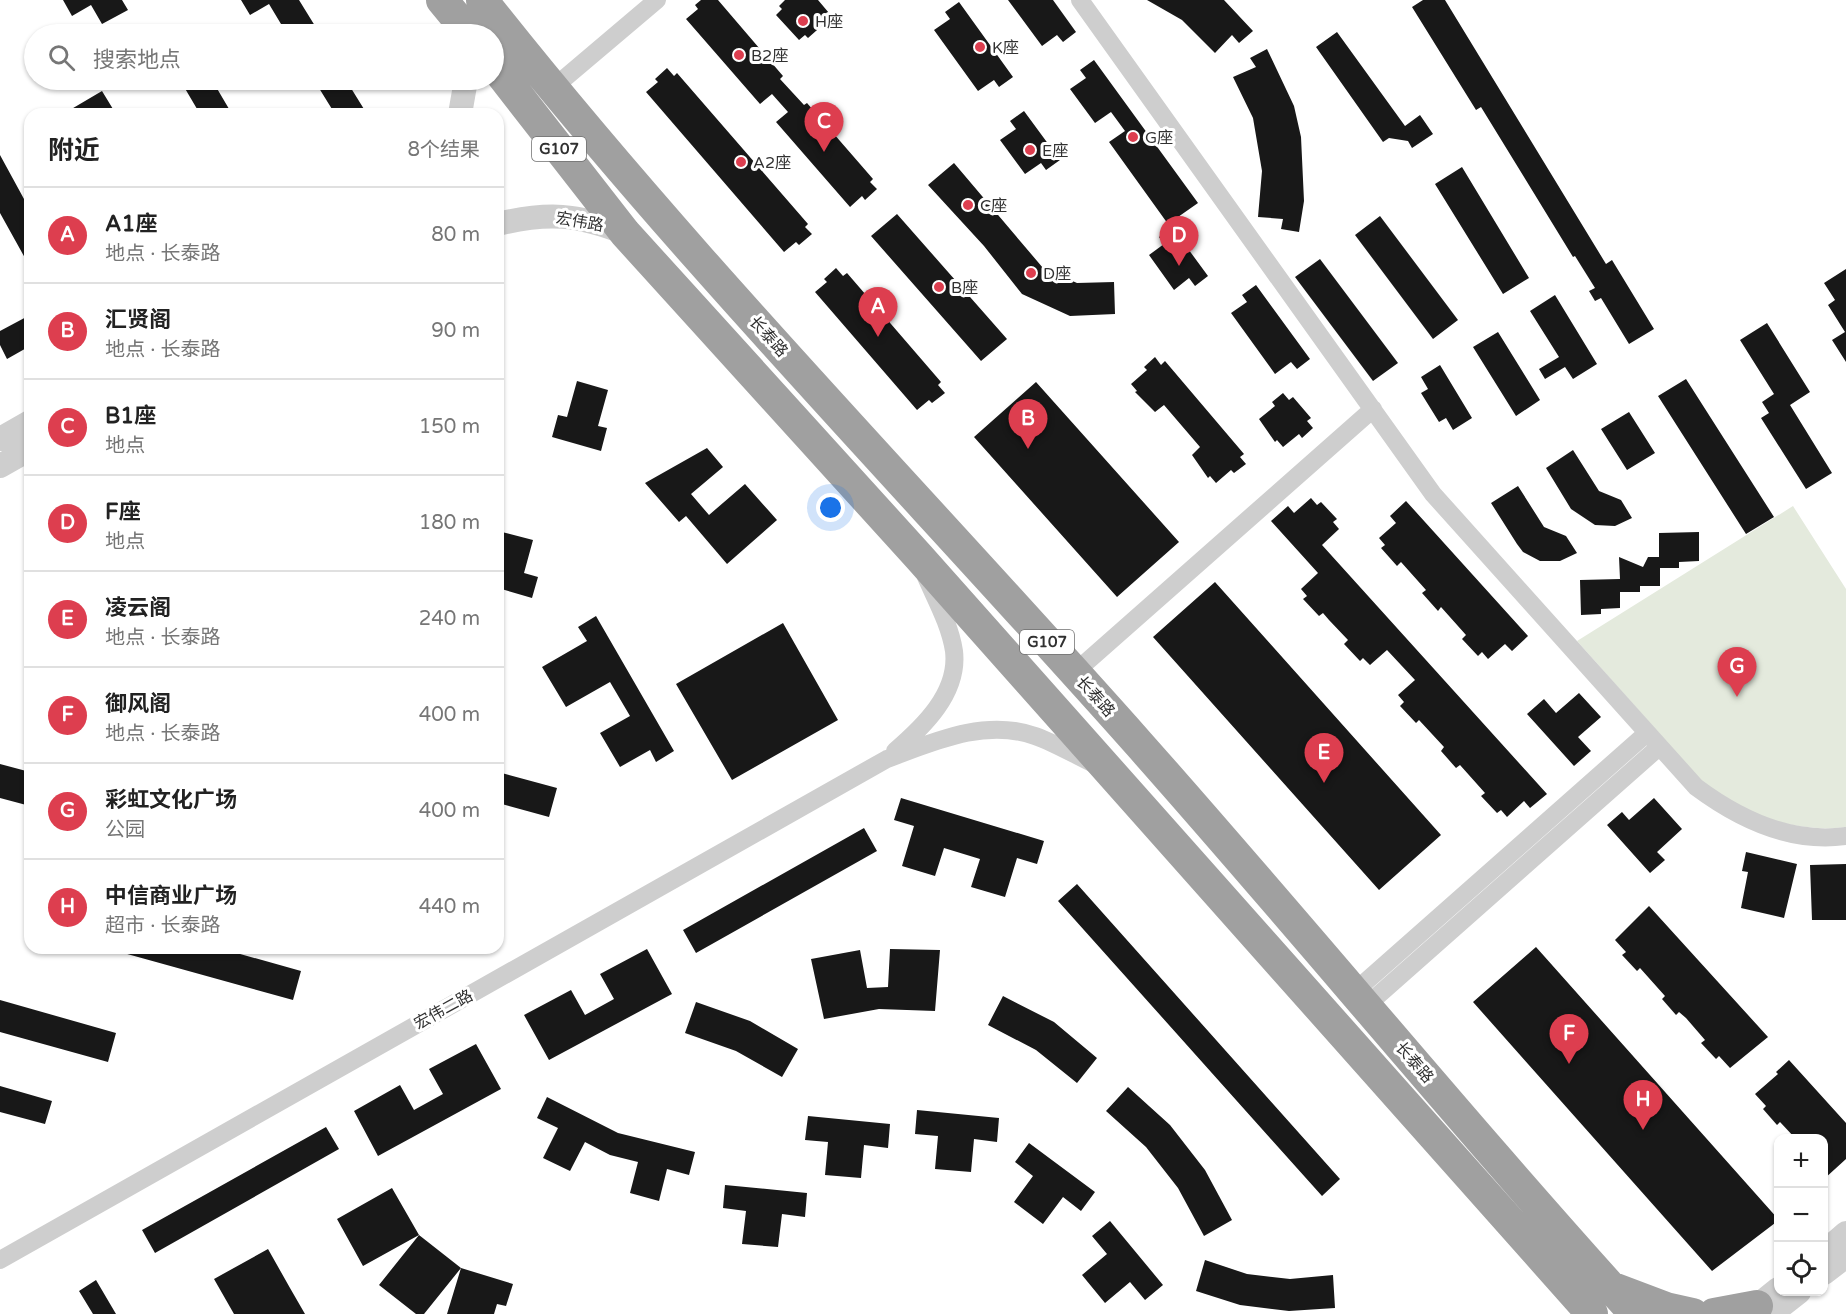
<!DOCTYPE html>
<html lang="zh">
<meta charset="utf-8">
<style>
body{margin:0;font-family:"Varela Round","Noto Sans SC",sans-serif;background:#f2f2f2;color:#222}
.controls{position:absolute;right:18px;bottom:18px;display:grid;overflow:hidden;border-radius:12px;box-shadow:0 2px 4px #0004}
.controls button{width:54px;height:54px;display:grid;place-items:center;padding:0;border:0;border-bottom:2px solid #e0e0e0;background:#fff;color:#222;font:30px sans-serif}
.you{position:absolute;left:831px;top:508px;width:21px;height:21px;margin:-15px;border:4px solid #fff;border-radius:50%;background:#1a73e8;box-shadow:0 0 0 9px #1a73e833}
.badge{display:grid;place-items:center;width:39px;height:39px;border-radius:50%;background:#dd3e4f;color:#fff;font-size:20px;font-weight:700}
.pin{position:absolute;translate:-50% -50px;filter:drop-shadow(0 2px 3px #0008)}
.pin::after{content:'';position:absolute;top:32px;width:21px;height:18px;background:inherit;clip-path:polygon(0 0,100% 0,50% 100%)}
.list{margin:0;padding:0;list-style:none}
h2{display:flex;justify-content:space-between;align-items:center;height:78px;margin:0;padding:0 24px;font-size:26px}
h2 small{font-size:20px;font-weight:400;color:#767676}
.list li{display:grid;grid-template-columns:39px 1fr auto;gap:18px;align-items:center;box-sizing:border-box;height:96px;padding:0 24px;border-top:2px solid #e0e0e0}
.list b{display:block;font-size:22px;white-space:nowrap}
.list p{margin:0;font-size:20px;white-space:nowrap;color:#767676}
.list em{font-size:20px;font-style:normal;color:#767676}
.icon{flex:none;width:33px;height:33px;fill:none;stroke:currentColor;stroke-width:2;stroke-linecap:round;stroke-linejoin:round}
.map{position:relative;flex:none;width:1846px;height:1314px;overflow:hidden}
.search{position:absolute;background:#fff;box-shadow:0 2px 4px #0004;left:24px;top:24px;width:480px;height:66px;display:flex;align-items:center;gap:15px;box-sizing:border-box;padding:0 21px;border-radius:33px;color:#767676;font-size:22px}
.panel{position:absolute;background:#fff;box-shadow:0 2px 4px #0004;left:24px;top:108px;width:480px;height:846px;border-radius:18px}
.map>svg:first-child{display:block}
.green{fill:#e4eadd}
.building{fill:#181818}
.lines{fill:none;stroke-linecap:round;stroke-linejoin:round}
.minor{stroke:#cecece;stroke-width:18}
.tertiary{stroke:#cecece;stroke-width:24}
.trunk{stroke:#a0a0a0;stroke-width:32}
.poi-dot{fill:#dd3e4f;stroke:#fff;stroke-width:2}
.labels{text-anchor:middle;stroke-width:6;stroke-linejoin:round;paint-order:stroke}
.shield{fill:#fff;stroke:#6f6f6f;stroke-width:1.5}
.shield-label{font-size:15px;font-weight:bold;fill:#313131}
.poi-label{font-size:16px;fill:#313131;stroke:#fff;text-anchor:start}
.street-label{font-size:16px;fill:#313131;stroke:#fff}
</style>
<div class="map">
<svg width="1846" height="1314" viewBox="0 0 1846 1314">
<rect width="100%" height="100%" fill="#fff"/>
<!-- green -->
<path class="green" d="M 1793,506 L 1846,589 L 1846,827 C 1796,834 1740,814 1702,781 C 1683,764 1667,742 1650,723 C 1626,696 1602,669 1577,641 Z"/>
<!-- building -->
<path class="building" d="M 63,0 L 122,0 L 128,10 L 102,24 L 91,5 L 72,16 Z
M 241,0 L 299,0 L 320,34 L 287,34 L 269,4 L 250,15 Z
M 701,0 L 718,0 L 783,76 L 780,79 L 804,105 L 807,103 L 860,164 L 873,179 L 870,182 L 877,189 L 865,200 L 862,196 L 850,207 L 776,122 L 788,112 L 772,94 L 760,104 L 686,19 L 698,9 L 695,5 Z
M 785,0 L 818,0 L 829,13 L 822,19 L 825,23 L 808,38 L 805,35 L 799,40 L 776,15 L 782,9 L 779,6 Z
M 1008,0 L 1053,0 L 1076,32 L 1063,42 L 1057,35 L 1042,46 Z
M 1147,0 L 1224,0 L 1253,31 L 1239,43 L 1232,35 L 1215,53 L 1182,20 Z
M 1423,0 L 1445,0 L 1606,264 L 1612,260 L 1654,329 L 1629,344 L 1601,298 L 1595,301 L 1589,291 L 1595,288 L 1575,256 L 1573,257 L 1481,107 L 1476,110 L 1412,7 Z
M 959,2 L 1013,77 L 999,87 L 994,80 L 978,91 L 934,30 L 950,19 L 945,12 Z
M 1337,32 L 1405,126 L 1420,115 L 1433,134 L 1412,148 L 1408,141 L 1389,138 L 1383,142 L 1316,47 Z
M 1267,49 L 1294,106 L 1301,137 L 1304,201 L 1299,232 L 1281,229 L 1283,219 L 1258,217 L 1262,171 L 1253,118 L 1233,77 L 1256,67 L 1250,58 Z
M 1094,60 L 1198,203 L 1168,224 L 1109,142 L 1125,131 L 1111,112 L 1095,123 L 1070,89 L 1086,78 L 1080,70 Z
M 667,68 L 674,76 L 677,73 L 808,224 L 805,227 L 812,234 L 799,245 L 796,242 L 784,252 L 646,92 L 658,82 L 655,79 Z
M 180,80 L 212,80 L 232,114 L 200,114 Z
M 314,80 L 346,80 L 367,114 L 335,114 Z
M 102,91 L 116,114 L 63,114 Z
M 1024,111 L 1060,160 L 1046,170 L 1041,163 L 1025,174 L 1000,140 L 1016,129 L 1010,121 Z
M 0,155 L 30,210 L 30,267 L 0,213 Z
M 954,163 L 1043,268 L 1077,283 L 1114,282 L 1115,314 L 1070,316 L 1022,294 L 984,246 L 928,185 Z
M 1462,167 L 1529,278 L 1503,294 L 1435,184 Z
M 897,214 L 1007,339 L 981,361 L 871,236 Z
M 1380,216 L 1458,320 L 1433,339 L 1355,235 Z
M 1172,227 L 1208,276 L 1195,286 L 1189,278 L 1174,290 L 1149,255 L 1164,244 L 1159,237 Z
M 1320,259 L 1398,363 L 1373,381 L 1295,277 Z
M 836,268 L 843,276 L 847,273 L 941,382 L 938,385 L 945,393 L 932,403 L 929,400 L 917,410 L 815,292 L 827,282 L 824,279 Z
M 1846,269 L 1846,362 L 1832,340 L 1845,332 L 1828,305 L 1835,300 L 1824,283 Z
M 1256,285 L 1310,359 L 1297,369 L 1291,362 L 1275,374 L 1231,313 L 1247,302 L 1242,295 Z
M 1555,295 L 1597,364 L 1573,379 L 1565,367 L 1545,379 L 1539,369 L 1559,357 L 1530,311 Z
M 30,315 L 30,346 L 7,359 L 0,345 L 0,331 Z
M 1767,323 L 1810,392 L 1790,405 L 1832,473 L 1806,489 L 1761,418 L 1769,413 L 1762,402 L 1774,394 L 1740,340 Z
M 1498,332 L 1540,400 L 1516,416 L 1473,347 Z
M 1155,357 L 1161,365 L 1165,361 L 1244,454 L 1240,457 L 1246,464 L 1234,473 L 1231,470 L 1216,483 L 1210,476 L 1208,478 L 1192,455 L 1200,447 L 1164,405 L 1155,412 L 1135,392 L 1137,391 L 1131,384 L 1147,370 L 1144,367 Z
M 1440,365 L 1472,418 L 1453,430 L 1446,418 L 1439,422 L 1421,393 L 1428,389 L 1421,377 Z
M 1686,379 L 1774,517 L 1746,534 L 1658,396 Z
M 577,381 L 608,390 L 598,426 L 607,428 L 601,451 L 552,437 L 558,415 L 567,417 Z
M 1036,382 L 1179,542 L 1117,597 L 974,437 Z
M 1283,393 L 1289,400 L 1293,397 L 1311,418 L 1307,421 L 1313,428 L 1302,438 L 1299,434 L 1283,447 L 1277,440 L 1275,442 L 1259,419 L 1275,406 L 1272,402 Z
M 1629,412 L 1655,453 L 1627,470 L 1601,429 Z
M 707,448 L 723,467 L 691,494 L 709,515 L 745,484 L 777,520 L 727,564 L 686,516 L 679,522 L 645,483 Z
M 1573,450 L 1599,491 L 1621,500 L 1632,518 L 1615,526 L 1595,525 L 1571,509 L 1546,468 Z
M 1518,486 L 1544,527 L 1566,536 L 1577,553 L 1560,561 L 1540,561 L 1523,552 L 1517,544 L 1491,503 Z
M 1311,498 L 1317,505 L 1321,502 L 1337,519 L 1333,522 L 1339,529 L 1322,545 L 1547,794 L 1530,808 L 1524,801 L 1507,817 L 1501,810 L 1497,813 L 1481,796 L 1485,793 L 1460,765 L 1456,768 L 1441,751 L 1444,747 L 1419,720 L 1416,723 L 1400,706 L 1404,702 L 1398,695 L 1415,680 L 1387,650 L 1370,665 L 1363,658 L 1360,661 L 1344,644 L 1348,640 L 1329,620 L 1323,613 L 1319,616 L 1303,599 L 1307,596 L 1301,589 L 1318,573 L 1271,521 L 1288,506 L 1294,513 Z
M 1406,501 L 1528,636 L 1512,651 L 1505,644 L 1488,659 L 1482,652 L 1478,656 L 1462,639 L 1466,635 L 1441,607 L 1438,611 L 1422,593 L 1426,590 L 1401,562 L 1397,566 L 1381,548 L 1385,545 L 1379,538 L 1396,523 L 1390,516 Z
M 498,531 L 533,540 L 524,573 L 538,577 L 532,598 L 498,588 Z
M 1699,532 L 1699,561 L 1679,562 L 1679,568 L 1660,568 L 1660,586 L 1640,586 L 1640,592 L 1620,592 L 1620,608 L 1601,609 L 1601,614 L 1581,615 L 1580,580 L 1620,579 L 1619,557 L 1643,567 L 1648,557 L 1659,557 L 1659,566 L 1659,533 Z
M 1215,582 L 1441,835 L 1379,890 L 1153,637 Z
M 596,616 L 674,751 L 656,762 L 650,750 L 620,767 L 600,733 L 630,716 L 610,682 L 566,707 L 542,667 L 587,641 L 578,627 Z
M 783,623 L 838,720 L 732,780 L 676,684 Z
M 1579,693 L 1601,717 L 1578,737 L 1591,751 L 1574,766 L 1527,714 L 1544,699 L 1556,713 Z
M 0,764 L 30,772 L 30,806 L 0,798 Z
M 498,772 L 557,788 L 549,817 L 498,803 Z
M 901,798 L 1044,841 L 1037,864 L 1017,858 L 1005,897 L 971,887 L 980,859 L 944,848 L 935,876 L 902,866 L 914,826 L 894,820 Z
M 1654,798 L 1682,829 L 1657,852 L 1665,860 L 1650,873 L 1607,825 L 1622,812 L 1629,820 Z
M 864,828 L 877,851 L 696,953 L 683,930 Z
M 1746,852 L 1797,864 L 1784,918 L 1741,908 L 1748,872 L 1742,871 Z
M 1846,864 L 1846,920 L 1812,920 L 1810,865 Z
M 1077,884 L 1340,1179 L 1322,1196 L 1058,901 Z
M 1649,906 L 1768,1037 L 1730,1068 L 1719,1056 L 1716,1059 L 1701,1043 L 1705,1040 L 1686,1018 L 1679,1012 L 1676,1015 L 1662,999 L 1665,996 L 1640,968 L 1637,971 L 1622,955 L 1626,952 L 1615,940 Z
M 1536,947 L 1779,1220 L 1712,1271 L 1473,1002 Z
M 120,948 L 219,948 L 301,971 L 293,1000 L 120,952 Z
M 647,949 L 672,994 L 549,1060 L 524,1015 L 571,990 L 585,1015 L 614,999 L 600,974 Z
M 890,949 L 940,950 L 935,1011 L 879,1009 L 824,1019 L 811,959 L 860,950 L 867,988 L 888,987 Z
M 1003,996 L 1054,1022 L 1097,1058 L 1077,1083 L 1036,1050 L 988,1025 Z
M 0,1000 L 116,1033 L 108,1062 L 0,1032 Z
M 696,1002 L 750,1021 L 798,1049 L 782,1077 L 736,1051 L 685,1033 Z
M 476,1044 L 501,1089 L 378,1156 L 354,1111 L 400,1085 L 414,1110 L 443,1094 L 429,1069 Z
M 1789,1060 L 1846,1123 L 1846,1159 L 1824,1179 L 1824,1138 L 1795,1138 L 1780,1122 L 1777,1125 L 1763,1109 L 1766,1106 L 1755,1094 L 1778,1074 L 1776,1072 Z
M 0,1086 L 52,1101 L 45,1124 L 0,1112 Z
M 1128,1087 L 1170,1125 L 1205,1170 L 1232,1220 L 1204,1236 L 1178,1188 L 1146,1147 L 1106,1111 Z
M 547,1097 L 618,1133 L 695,1152 L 689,1175 L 667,1169 L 659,1201 L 630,1193 L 638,1162 L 610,1155 L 585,1142 L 570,1171 L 543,1158 L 558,1128 L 537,1118 Z
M 917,1110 L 999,1118 L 997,1142 L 974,1139 L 971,1172 L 935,1169 L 938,1136 L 915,1134 Z
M 808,1116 L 890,1124 L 888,1148 L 864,1145 L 861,1178 L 825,1175 L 828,1142 L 805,1140 Z
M 326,1127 L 339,1149 L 155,1253 L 142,1230 Z
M 1029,1143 L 1095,1192 L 1081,1211 L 1063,1197 L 1043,1224 L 1014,1202 L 1033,1176 L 1015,1162 Z
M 725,1185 L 807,1193 L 805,1217 L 782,1214 L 778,1247 L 742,1244 L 746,1211 L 723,1208 Z
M 392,1188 L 419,1235 L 363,1266 L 337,1219 Z
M 1110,1221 L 1163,1285 L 1145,1300 L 1130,1282 L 1105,1303 L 1082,1275 L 1107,1254 L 1092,1236 Z
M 419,1235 L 461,1268 L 424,1314 L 416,1314 L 379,1285 Z
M 268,1249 L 290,1288 L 305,1314 L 234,1314 L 214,1279 Z
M 1205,1260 L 1247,1274 L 1290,1279 L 1333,1275 L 1335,1308 L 1289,1311 L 1240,1305 L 1196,1291 Z
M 461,1268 L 513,1284 L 506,1306 L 497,1304 L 494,1314 L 447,1314 Z
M 96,1280 L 116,1314 L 93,1314 L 79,1291 Z"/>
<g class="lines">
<!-- minor -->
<path class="minor" d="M 1080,0 L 1433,494 L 1696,787 C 1739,819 1790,844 1846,836
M 553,88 L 657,0
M 1074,673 L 1373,409
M 895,751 C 923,727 959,693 954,651 C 950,625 936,600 926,577
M 1354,992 L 1647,733
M 1366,1006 L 1659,747
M 0,1260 L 887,759 C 933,742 985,718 1035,736 C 1055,743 1075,755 1094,764"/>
<!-- tertiary -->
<path class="tertiary" d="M 460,114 L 466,80
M 498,224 C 548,212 577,214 625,233
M 0,439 L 30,422
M 0,466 L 30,449
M 1824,1252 L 1846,1233
M 1824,1273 L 1846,1256
M 1747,1314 L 1778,1289
M 1771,1314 L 1799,1292"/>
<!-- trunk -->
<path class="trunk" d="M 442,0 L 470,34
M 482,0 C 687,260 919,496 1139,744 C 1306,932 1466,1128 1635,1314
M 494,65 L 625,233 L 919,557 L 1592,1314
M 1613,1288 L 1666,1308 L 1693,1314
M 1714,1314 L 1757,1306"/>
</g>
<!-- markers -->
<g class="poi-dot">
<circle cx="803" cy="21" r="6"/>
<circle cx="980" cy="47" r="6"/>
<circle cx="739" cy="55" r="6"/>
<circle cx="1133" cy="137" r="6"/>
<circle cx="1030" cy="150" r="6"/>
<circle cx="741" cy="162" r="6"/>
<circle cx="968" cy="205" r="6"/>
<circle cx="1031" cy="273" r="6"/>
<circle cx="939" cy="287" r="6"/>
</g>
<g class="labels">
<!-- shield labels -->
<g class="shield">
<rect x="532" y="137" width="54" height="24" rx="4.5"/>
<rect x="1020" y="630" width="54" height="24" rx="4.5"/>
</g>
<g class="shield-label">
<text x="559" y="154">G107</text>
<text x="1047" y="647">G107</text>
</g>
<!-- poi labels -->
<g class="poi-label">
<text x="815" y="27">H座</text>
<text x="992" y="53">K座</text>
<text x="751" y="61">B2座</text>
<text x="1145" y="143">G座</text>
<text x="1042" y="156">E座</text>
<text x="753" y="168">A2座</text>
<text x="980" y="211">C座</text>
<text x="1043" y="279">D座</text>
<text x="951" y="293">B座</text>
</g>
<!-- street labels -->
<g class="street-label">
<text transform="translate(580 221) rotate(10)" y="6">宏伟路</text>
<text transform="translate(769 336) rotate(48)" y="6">长泰路</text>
<text transform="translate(1096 696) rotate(48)" y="6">长泰路</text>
<text transform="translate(443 1009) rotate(-29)" y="6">宏伟二路</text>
<text transform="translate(1415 1062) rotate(49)" y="6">长泰路</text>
</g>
</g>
</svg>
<div class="controls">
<button>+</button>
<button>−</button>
<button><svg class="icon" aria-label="locate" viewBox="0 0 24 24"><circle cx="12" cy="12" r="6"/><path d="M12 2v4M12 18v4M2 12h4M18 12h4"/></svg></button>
</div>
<div class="you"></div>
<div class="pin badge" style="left:878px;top:337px">A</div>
<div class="pin badge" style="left:1028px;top:449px">B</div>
<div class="pin badge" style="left:824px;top:152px">C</div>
<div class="pin badge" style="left:1179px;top:266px">D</div>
<div class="pin badge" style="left:1324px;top:783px">E</div>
<div class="pin badge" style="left:1569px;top:1064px">F</div>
<div class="pin badge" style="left:1737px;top:697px">G</div>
<div class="pin badge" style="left:1643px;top:1130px">H</div>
<div class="search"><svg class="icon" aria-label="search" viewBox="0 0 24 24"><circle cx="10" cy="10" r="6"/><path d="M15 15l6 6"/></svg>搜索地点</div>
<section class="panel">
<h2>附近<small>8个结果</small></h2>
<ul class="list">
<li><span class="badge">A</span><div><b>A1座</b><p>地点 · 长泰路</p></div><em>80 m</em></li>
<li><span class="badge">B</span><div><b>汇贤阁</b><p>地点 · 长泰路</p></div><em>90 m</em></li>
<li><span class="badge">C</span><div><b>B1座</b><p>地点</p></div><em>150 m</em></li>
<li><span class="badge">D</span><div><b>F座</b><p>地点</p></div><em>180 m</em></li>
<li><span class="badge">E</span><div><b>凌云阁</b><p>地点 · 长泰路</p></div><em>240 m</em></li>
<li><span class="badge">F</span><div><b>御风阁</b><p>地点 · 长泰路</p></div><em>400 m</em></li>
<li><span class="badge">G</span><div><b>彩虹文化广场</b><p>公园</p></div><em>400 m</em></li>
<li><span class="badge">H</span><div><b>中信商业广场</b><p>超市 · 长泰路</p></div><em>440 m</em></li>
</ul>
</section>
</div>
